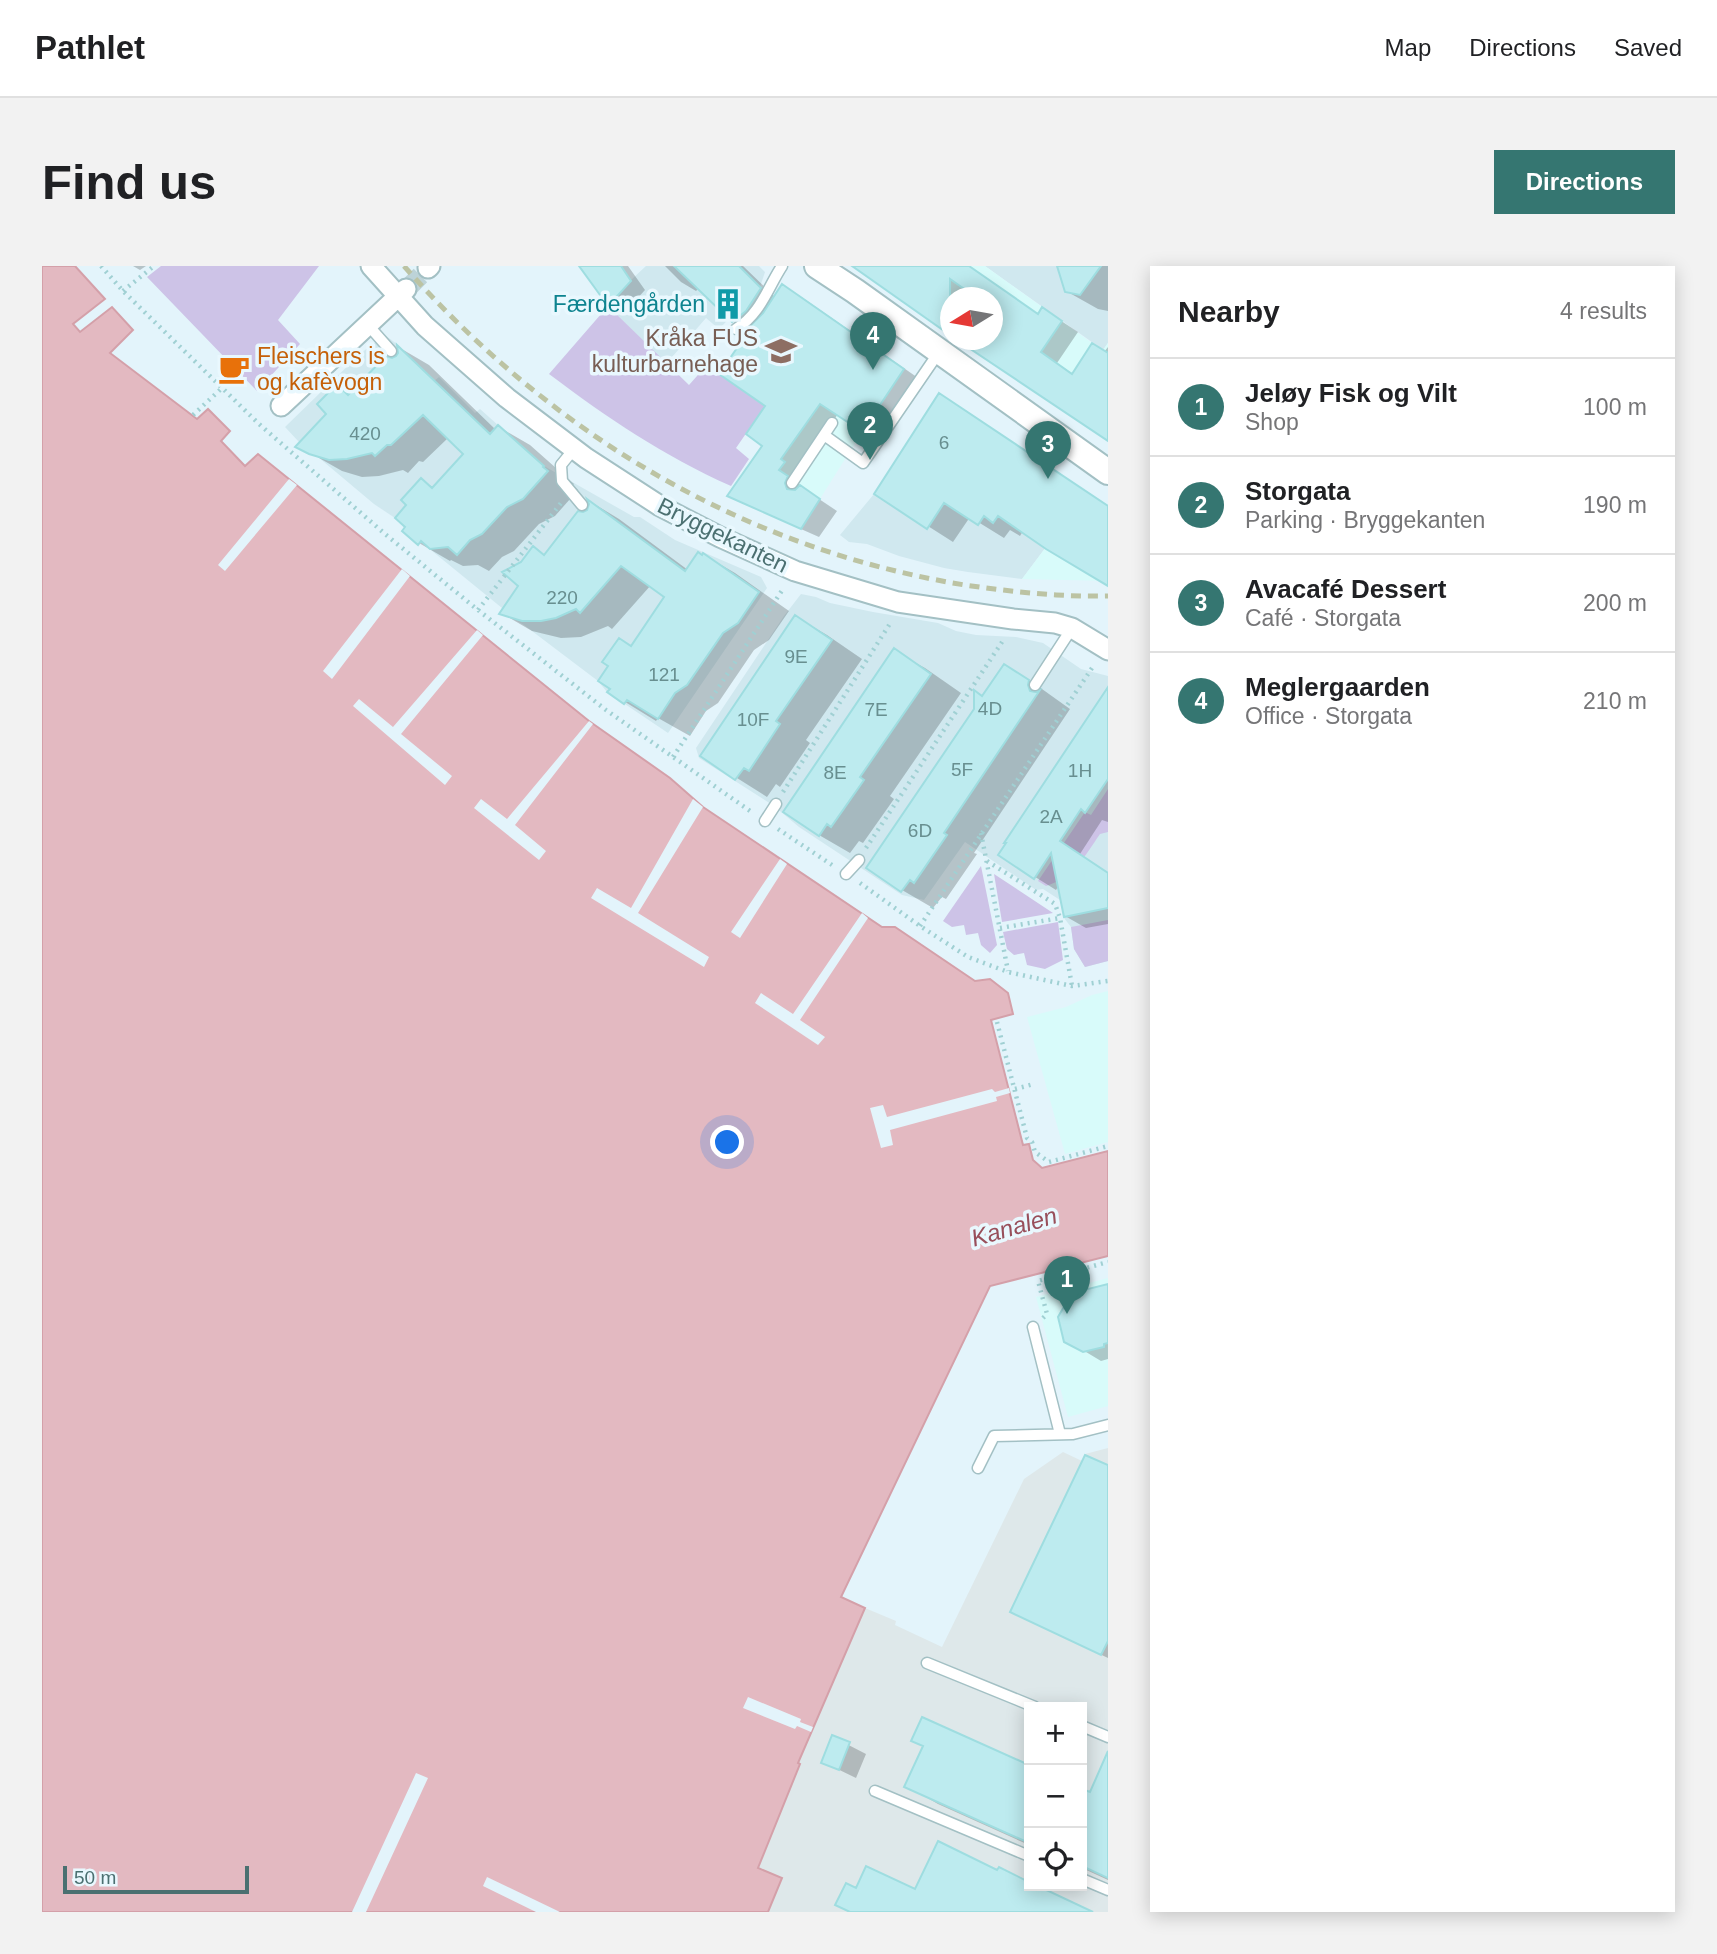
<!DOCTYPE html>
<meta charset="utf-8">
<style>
body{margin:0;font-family:Arial,sans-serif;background:#f2f2f2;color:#202124}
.controls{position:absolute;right:21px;bottom:21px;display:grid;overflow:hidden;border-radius:0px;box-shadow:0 4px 18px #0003}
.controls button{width:63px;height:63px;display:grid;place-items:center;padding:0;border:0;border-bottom:2px solid #e0e0e0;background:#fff;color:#202124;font:35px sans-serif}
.compass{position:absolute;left:898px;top:21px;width:63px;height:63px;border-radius:50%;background:#fff;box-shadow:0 4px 18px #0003;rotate:259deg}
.scale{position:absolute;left:21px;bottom:18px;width:186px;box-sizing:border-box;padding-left:7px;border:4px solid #4b7071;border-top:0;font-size:19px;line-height:24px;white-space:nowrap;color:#4b7071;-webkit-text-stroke:5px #e9f8fe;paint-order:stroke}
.you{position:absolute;left:686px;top:877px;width:24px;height:24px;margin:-18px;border:5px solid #fff;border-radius:50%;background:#1a73e8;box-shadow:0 0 0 10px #1a73e833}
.badge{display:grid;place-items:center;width:46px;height:46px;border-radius:50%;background:#357671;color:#fff;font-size:23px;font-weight:700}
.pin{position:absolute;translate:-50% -58px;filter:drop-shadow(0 2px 4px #0008)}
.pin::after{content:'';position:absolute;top:37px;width:24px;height:21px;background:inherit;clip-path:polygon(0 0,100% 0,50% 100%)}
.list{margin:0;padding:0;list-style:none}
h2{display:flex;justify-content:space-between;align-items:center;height:91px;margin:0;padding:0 28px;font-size:30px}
h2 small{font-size:23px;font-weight:400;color:#757577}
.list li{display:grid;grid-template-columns:46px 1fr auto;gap:21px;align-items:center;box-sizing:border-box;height:98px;padding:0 28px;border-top:2px solid #e0e0e0}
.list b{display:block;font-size:26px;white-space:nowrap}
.list p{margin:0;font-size:23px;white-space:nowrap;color:#757577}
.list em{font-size:23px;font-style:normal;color:#757577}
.icon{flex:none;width:38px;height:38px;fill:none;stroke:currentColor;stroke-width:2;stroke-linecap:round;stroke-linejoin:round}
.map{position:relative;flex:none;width:1066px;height:1646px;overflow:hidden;border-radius:0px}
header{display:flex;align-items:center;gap:42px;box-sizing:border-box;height:98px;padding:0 35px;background:#fff;border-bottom:2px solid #e0e0e0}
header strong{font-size:33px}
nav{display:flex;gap:38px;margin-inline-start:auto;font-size:24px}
.intro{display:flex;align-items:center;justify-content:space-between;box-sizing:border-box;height:168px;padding:0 42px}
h1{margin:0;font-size:49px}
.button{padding:18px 32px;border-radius:0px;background:#357671;color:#fff;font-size:24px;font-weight:700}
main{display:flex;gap:42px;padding:0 42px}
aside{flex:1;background:#fff;border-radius:0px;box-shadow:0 4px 18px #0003}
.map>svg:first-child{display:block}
.residential{fill:#d0e8ef}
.commercial{fill:#d8fbfa}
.industrial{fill:#dee8ea;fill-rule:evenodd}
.green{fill:#cdc3e7}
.water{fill:#e3b9c1;stroke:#d4a0a9;stroke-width:2}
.pier{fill:#e3f4fb}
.shadow{fill:#0003}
.building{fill:#bdebef;stroke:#9edde0;stroke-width:2}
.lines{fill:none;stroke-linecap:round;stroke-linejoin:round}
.minor-tunnel{stroke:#bdd3d8;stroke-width:19;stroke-dasharray:19 10;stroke-linecap:butt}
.service-casing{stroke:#a3c0c4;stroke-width:13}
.minor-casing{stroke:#a3c0c4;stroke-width:23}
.tertiary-casing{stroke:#a3c0c4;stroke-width:28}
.path{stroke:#a0d0d3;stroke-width:4.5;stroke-dasharray:2 5;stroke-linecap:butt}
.service{stroke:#fff;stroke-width:10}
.minor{stroke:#fff;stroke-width:19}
.tertiary{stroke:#fff;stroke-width:24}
.rail{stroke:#bcc3a3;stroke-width:5;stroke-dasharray:10 7;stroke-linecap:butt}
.labels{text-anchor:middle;stroke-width:7;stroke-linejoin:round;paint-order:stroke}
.number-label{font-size:19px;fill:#688f90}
.culture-label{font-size:23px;fill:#0d838f;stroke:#e9f8fe;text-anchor:end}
.education-label{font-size:23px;fill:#785e54;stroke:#e9f8fe;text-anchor:end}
.food-label{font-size:23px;fill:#c56008;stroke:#e9f8fe;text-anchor:start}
.street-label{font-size:23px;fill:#4b7071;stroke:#e9f8fe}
.water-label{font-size:24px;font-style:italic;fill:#984f5b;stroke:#e9f8fe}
</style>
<header>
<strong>Pathlet</strong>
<nav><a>Map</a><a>Directions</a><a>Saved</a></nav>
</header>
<div class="intro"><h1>Find us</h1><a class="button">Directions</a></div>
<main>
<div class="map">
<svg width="1066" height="1646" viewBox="0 0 1066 1646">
<rect width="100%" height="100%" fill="#e3f4fb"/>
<!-- residential -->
<path class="residential" d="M 537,0 L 579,0 L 589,14 L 604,0 L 717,0 L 723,6 L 718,21 L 677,63 L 664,52 L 624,98 L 566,40 Z
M 943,0 L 1066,0 L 1066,77 L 1061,84 Z
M 343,69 L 356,79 L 392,115 L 397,111 L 433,147 L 438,143 L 502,200 L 592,251 L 598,251 L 633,274 L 719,311 L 725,322 L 626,467 L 565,426 L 556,415 L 482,359 L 458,346 L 460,342 L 379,276 L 376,279 L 360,265 L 363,261 L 353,252 L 332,238 L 276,191 L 254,180 L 257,176 L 243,161 L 319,87 Z
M 897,127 L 984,185 L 1007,277 L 980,313 L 926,306 L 902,302 L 857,290 L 825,278 L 807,276 L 798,269 L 832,228 Z
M 759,328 L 774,331 L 788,337 L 831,346 L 896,357 L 914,365 L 934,369 L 974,371 L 1001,377 L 1039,403 L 1066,410 L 1066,695 L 1043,701 L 1032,683 L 1029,661 L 1022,652 L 1018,634 L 1001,623 L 994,624 L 923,576 L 882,634 L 860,629 L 757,561 L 732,540 L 657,492 L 654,482 L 742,350 Z"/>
<!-- commercial -->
<path class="commercial" d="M 810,0 L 943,0 L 1050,77 L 1061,84 L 1066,77 L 1066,175 L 915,74 L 950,74 L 950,32 L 908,32 L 908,69 Z
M 802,61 L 862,103 L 822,163 L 759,263 L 685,230 Z
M 1066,245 L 1066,315 L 980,313 L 1007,277 Z
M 1066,725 L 1066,876 L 1023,888 L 985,751 L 1024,741 L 1050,729 Z
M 1066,1012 L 1066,1140 L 1026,1151 L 994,1031 Z"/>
<!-- industrial -->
<path class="industrial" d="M 1066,1182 L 1066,1646 L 689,1646 L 823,1342 L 854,1355 L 853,1359 L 900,1381 L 982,1213 L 1021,1186 L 1040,1195 L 1043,1188 ZM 987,1441 L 1040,1441 L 1040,1620 L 987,1620 Z"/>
<!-- green -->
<path class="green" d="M 119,0 L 277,0 L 236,54 L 258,78 L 215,125 L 105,11 Z
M 566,40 L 647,119 L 663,101 L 674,110 L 677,108 L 723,140 L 694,182 L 707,193 L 689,220 C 620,189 567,153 507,108 Z
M 1066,523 L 1066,566 L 1058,568 C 1043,590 1031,612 1004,620 L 996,615 L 1043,546 L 1049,549 Z
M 939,600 L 955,679 L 948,687 L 939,679 L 936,667 L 924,669 L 922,659 L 910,661 L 901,655 Z
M 952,608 L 1011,647 L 960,656 Z
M 1066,654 L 1066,695 L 1043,701 L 1032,683 L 1029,661 Z
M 1016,656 L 1021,694 L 1003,703 L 985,699 L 982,687 L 972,689 L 965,683 L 961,666 Z"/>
<!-- water -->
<path class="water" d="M 0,0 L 33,0 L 63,33 L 31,58 L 38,66 L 70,41 L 91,64 L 68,87 L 155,153 L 166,143 L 188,165 L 179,175 L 203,200 L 216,188 L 547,455 L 628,512 L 661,541 L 840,661 L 853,661 L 933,715 L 948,713 L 966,727 L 971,748 L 949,754 L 981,879 L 987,878 L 991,894 L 1000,902 L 1066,885 L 1066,990 L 948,1020 L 799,1331 L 823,1342 L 756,1497 L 758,1498 L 716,1602 L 740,1612 L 726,1646 L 0,1646 Z"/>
<!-- pier -->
<path class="pier" d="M 247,213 L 255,219 L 183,305 L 176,299 Z
M 360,303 L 368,310 L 290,413 L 281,405 Z
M 435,364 L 441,369 L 359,468 L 410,510 L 403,519 L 311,440 L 317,433 L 351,461 Z
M 547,455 L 551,458 L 473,559 L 504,585 L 497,594 L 432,542 L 439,533 L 465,553 Z
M 651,533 L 661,541 L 596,647 L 667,691 L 662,701 L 549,632 L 555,622 L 589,642 Z
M 738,593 L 745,598 L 698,672 L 689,666 Z
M 820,647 L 826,652 L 758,754 L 783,771 L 776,779 L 713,737 L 719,727 L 751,748 Z
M 967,822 L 968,827 L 954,831 L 955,835 L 848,864 L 851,879 L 839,882 L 828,842 L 841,839 L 845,851 L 950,823 L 953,826 Z
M 706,1431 L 759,1453 L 758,1456 L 771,1461 L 769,1466 L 755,1460 L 753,1463 L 701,1442 Z
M 374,1507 L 386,1512 L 324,1646 L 310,1646 Z
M 445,1611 L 518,1646 L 494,1646 L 441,1620 Z"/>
<!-- shadow -->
<path class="shadow" d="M 91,0 L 104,0 L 98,4 Z
M 540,0 L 586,0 L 603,24 L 582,47 L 567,38 Z
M 623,0 L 701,0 L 733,31 L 740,20 L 758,30 L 879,114 L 840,171 L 826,164 L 825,166 L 796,148 L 756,205 L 754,216 L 762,222 L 762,223 L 795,245 L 777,271 L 705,239 L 688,229 L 722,179 L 726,140 L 706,69 L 707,64 L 692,55 L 657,22 L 654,25 L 639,16 Z
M 814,0 L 927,0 L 997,49 L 1001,43 L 1036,66 L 1015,97 L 1032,109 L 1062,86 L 1066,81 L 1066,173 L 919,74 L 950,74 L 950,32 L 908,32 L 908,66 Z
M 1020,0 L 1066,0 L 1066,45 L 1056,43 L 1024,25 Z
M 358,82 L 387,99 L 454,164 L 457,161 L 488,179 L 532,218 L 531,219 L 536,224 L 513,250 L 497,258 L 472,285 L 460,291 L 447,305 L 436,299 L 421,300 L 409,294 L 408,295 L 377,277 L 367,238 L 379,215 L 393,222 L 423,188 L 406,172 L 381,196 L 377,195 L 366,207 L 361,204 L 337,210 L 320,211 L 300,205 L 256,180 L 287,148 L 295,120 L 309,128 L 356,91 Z
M 898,130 L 923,144 L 1066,240 L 1066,317 L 981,265 L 978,270 L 968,264 L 962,272 L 928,251 L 911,276 L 834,227 Z
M 549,236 L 577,253 L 646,304 L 662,289 L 693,307 L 747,345 L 727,374 L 712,384 L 676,437 L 664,445 L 648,470 L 616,452 L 614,455 L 567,426 L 590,382 L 625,331 L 609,319 L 570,363 L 566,360 L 539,371 L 519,372 L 490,365 L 459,347 L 478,320 L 480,298 L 492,282 L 504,290 L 547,245 Z
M 754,351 L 785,369 L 820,393 L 764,474 L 768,477 L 738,521 L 734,518 L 725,531 L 660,490 Z
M 852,385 L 883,402 L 919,427 L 848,530 L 852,533 L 821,577 L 817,575 L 808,587 L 777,569 Z
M 962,400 L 993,418 L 1028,443 L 932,587 L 935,588 L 904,633 L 900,631 L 891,642 L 860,624 Z
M 1066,424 L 1066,556 L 1060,554 L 1038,588 L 1066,607 L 1066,658 L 1044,662 L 1023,650 L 1017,619 L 1014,624 L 958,589 Z
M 1066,1020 L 1066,1093 L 1059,1095 L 1024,1074 Z
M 1066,1201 L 1066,1392 L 986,1354 Z
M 880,1454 L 987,1501 L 987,1579 L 896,1538 L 865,1520 L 882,1481 Z
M 791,1471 L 824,1488 L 814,1512 L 781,1496 Z
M 1066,1493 L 1066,1614 L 1040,1602 L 1040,1525 L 1049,1529 Z"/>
<!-- building -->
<path class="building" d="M 537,0 L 579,0 L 589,15 L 566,40 Z
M 632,0 L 697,0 L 719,22 L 704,45 L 690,56 Z
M 810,0 L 927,0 L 996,48 L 1000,41 L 1020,55 L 999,86 L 1030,108 L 1050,77 L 1066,87 L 1066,175 L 915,74 L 950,74 L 950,32 L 935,32 L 908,13 L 908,69 Z
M 1015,0 L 1059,0 L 1038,29 L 1023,26 Z
M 740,18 L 862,103 L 822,163 L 808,154 L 807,157 L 778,138 L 739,193 L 743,196 L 737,204 L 746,210 L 743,217 L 745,223 L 753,224 L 758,219 L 778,233 L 759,263 L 685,230 L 720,180 L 704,168 L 723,140 L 677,108 L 704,69 L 701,67 L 721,47 Z
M 355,79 L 448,168 L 456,159 L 502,200 L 501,201 L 506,205 L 481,233 L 465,241 L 440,268 L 428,274 L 415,289 L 406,281 L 388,283 L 379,275 L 376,279 L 360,265 L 363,261 L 353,252 L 364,239 L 359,234 L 379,212 L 390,222 L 421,188 L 381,149 L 349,179 L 345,179 L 333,190 L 330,187 L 305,193 L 287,194 L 267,188 L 253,181 L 284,148 L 275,138 L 295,118 L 306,129 L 344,90 L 350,92 L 354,90 L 356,87 Z
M 897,127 L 1066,240 L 1066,320 L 1004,283 L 956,250 L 951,257 L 942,250 L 936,259 L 902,237 L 885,263 L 832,228 Z
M 545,233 L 643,305 L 656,286 L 660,289 L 661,287 L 717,326 L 696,357 L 681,367 L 645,419 L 633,427 L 616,453 L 585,434 L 582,438 L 565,426 L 568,423 L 556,415 L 566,400 L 560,396 L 577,372 L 589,380 L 622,331 L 579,300 L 538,347 L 534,343 L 514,352 L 499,355 L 480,355 L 457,348 L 476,320 L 460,306 L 479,296 L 491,280 L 502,289 L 536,245 L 541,246 L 545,244 L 547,238 Z
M 753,349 L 790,374 L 734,455 L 738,458 L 707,505 L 702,502 L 693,514 L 658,490 Z
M 852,382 L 889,408 L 818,511 L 822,514 L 789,561 L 785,558 L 777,570 L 741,546 Z
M 962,398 L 987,414 L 986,419 L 988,425 L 993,426 L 998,424 L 902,567 L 905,569 L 872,617 L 868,614 L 859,626 L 824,602 L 932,443 L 932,424 L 940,430 Z
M 1066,421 L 1066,513 L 1043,547 L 1039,543 L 1018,575 L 1066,607 L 1066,642 L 1022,651 L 1009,587 L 992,613 L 956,589 L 964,577 L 962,577 Z
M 1066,1018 L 1066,1077 L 1062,1078 L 1062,1081 L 1041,1086 L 1022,1076 L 1016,1051 L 1030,1027 Z
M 1043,1189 L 1066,1199 L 1066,1375 L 1059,1389 L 968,1346 Z
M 880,1451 L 987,1499 L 987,1577 L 862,1521 L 881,1480 L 869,1475 Z
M 790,1469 L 808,1476 L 797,1504 L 779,1497 Z
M 1066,1485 L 1066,1612 L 1040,1600 L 1040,1523 L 1048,1526 Z
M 896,1575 L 955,1604 L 957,1601 L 987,1616 L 987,1620 L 996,1620 L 1051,1646 L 808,1646 L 793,1639 L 804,1617 L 814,1622 L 824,1600 L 873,1623 Z"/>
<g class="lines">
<!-- minor-tunnel -->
<path class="minor-tunnel" d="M 365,23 L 386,2"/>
<defs>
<path id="service" d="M 326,59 L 349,85
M 694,63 C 719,47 725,23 740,0
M 782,169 L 790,157
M 532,183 L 519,199 L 520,215 L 540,239
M 750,217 L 782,169 L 821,197 L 897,86
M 993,419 L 1030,362
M 723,555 L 734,538
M 804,608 L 817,594
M 991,1061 L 1018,1168
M 936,1202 L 952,1170 L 1031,1168 L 1066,1159
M 885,1397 L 993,1441
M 1040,1460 L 1066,1471
M 833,1525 L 987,1590
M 1040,1613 L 1066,1624"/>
<path id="minor" d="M 329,0 L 383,60 L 465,132 L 544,192 L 618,240 L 678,271 L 753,305 L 856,336 L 971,353 L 1013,357 L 1030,362 L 1066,384
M 386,2 L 388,0
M 239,140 L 364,23"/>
<path id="tertiary" d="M 775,0 L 813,25 L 1066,206"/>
</defs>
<!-- service casing -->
<use href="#service" class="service-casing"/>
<!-- minor casing -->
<use href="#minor" class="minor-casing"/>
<!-- tertiary casing -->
<use href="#tertiary" class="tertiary-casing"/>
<!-- path -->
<path class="path" d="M 59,0 L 81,25 L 217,158 L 343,268 L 436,344 L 564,444 L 711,547
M 81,25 L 112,0
M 151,149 L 180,122
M 436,344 L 519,237
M 631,491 L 741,323
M 741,526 L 849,356
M 736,563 L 790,599
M 939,567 L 966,705
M 824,582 L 962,373
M 945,595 L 1013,638 L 1018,652 L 1030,720
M 818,617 L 878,660 L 926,691 L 966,706 L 1030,720 L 1066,715
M 878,660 L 1052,399
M 958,662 L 1018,652
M 955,756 L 985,872 L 990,876 L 993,886 L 1007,896 L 1066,880
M 973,823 L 992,818
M 1001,1052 L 1005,1048 L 996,1015 L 1066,996"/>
<!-- service -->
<use href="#service" class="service"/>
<!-- minor -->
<use href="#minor" class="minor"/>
<!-- tertiary -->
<use href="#tertiary" class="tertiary"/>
<!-- rail -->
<path class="rail" d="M 362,0 C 510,168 701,283 923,319 C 971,326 1018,331 1066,330"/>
</g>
<!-- icons -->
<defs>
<symbol id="building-bare" viewBox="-9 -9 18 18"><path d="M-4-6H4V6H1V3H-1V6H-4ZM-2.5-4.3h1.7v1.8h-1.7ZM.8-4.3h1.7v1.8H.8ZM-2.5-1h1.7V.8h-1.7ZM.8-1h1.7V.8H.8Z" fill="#0f9aa8" stroke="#e9f8fe" stroke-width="2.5" paint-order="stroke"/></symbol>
<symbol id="school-bare" viewBox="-9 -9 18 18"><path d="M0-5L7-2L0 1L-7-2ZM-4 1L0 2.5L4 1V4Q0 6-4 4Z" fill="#8d6e63" stroke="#e9f8fe" stroke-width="2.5" paint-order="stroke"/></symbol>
<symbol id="cafe-bare" viewBox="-9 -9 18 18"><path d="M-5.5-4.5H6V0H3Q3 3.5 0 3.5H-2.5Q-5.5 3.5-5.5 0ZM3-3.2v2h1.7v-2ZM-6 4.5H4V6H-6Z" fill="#e8710a" stroke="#e9f8fe" stroke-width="2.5" paint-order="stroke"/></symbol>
</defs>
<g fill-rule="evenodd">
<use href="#building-bare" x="664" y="16" width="44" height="44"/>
<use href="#school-bare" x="717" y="63" width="44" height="44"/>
<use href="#cafe-bare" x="170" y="81" width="44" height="44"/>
</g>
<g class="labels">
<!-- number labels -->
<g class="number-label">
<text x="323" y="174">420</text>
<text x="902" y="183">6</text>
<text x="520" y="338">220</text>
<text x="754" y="397">9E</text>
<text x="622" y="415">121</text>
<text x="948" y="449">4D</text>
<text x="834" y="450">7E</text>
<text x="711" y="460">10F</text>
<text x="920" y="510">5F</text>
<text x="1038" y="511">1H</text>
<text x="793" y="513">8E</text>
<text x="1009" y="557">2A</text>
<text x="878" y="571">6D</text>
</g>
<!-- culture labels -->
<g class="culture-label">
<text x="663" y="46">Færdengården</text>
</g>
<!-- education labels -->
<g class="education-label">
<text x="716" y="80">Kråka FUS<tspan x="716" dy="26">kulturbarnehage</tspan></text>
</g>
<!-- food labels -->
<g class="food-label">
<text x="215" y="98">Fleischers is<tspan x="215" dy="26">og kafèvogn</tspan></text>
</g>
<!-- street labels -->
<g class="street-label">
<text transform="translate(681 269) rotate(26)" y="8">Bryggekanten</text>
</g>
<!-- water labels -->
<g class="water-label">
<text transform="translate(972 961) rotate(-16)" y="8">Kanalen</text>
</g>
</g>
</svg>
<div class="controls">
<button>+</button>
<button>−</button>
<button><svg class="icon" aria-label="locate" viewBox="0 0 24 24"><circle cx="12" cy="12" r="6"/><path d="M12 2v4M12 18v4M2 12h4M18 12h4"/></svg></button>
</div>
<svg class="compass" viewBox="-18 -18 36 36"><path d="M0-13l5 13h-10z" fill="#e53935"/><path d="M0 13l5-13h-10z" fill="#757577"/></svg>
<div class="scale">50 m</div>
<div class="you"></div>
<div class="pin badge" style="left:1025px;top:1048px">1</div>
<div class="pin badge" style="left:828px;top:194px">2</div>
<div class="pin badge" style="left:1006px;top:213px">3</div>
<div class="pin badge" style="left:831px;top:104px">4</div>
</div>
<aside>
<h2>Nearby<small>4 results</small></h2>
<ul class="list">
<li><span class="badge">1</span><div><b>Jeløy Fisk og Vilt</b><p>Shop</p></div><em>100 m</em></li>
<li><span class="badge">2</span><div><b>Storgata</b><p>Parking · Bryggekanten</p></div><em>190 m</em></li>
<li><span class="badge">3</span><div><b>Avacafé Dessert</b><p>Café · Storgata</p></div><em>200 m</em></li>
<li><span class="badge">4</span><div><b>Meglergaarden</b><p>Office · Storgata</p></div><em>210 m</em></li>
</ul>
</aside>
</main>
